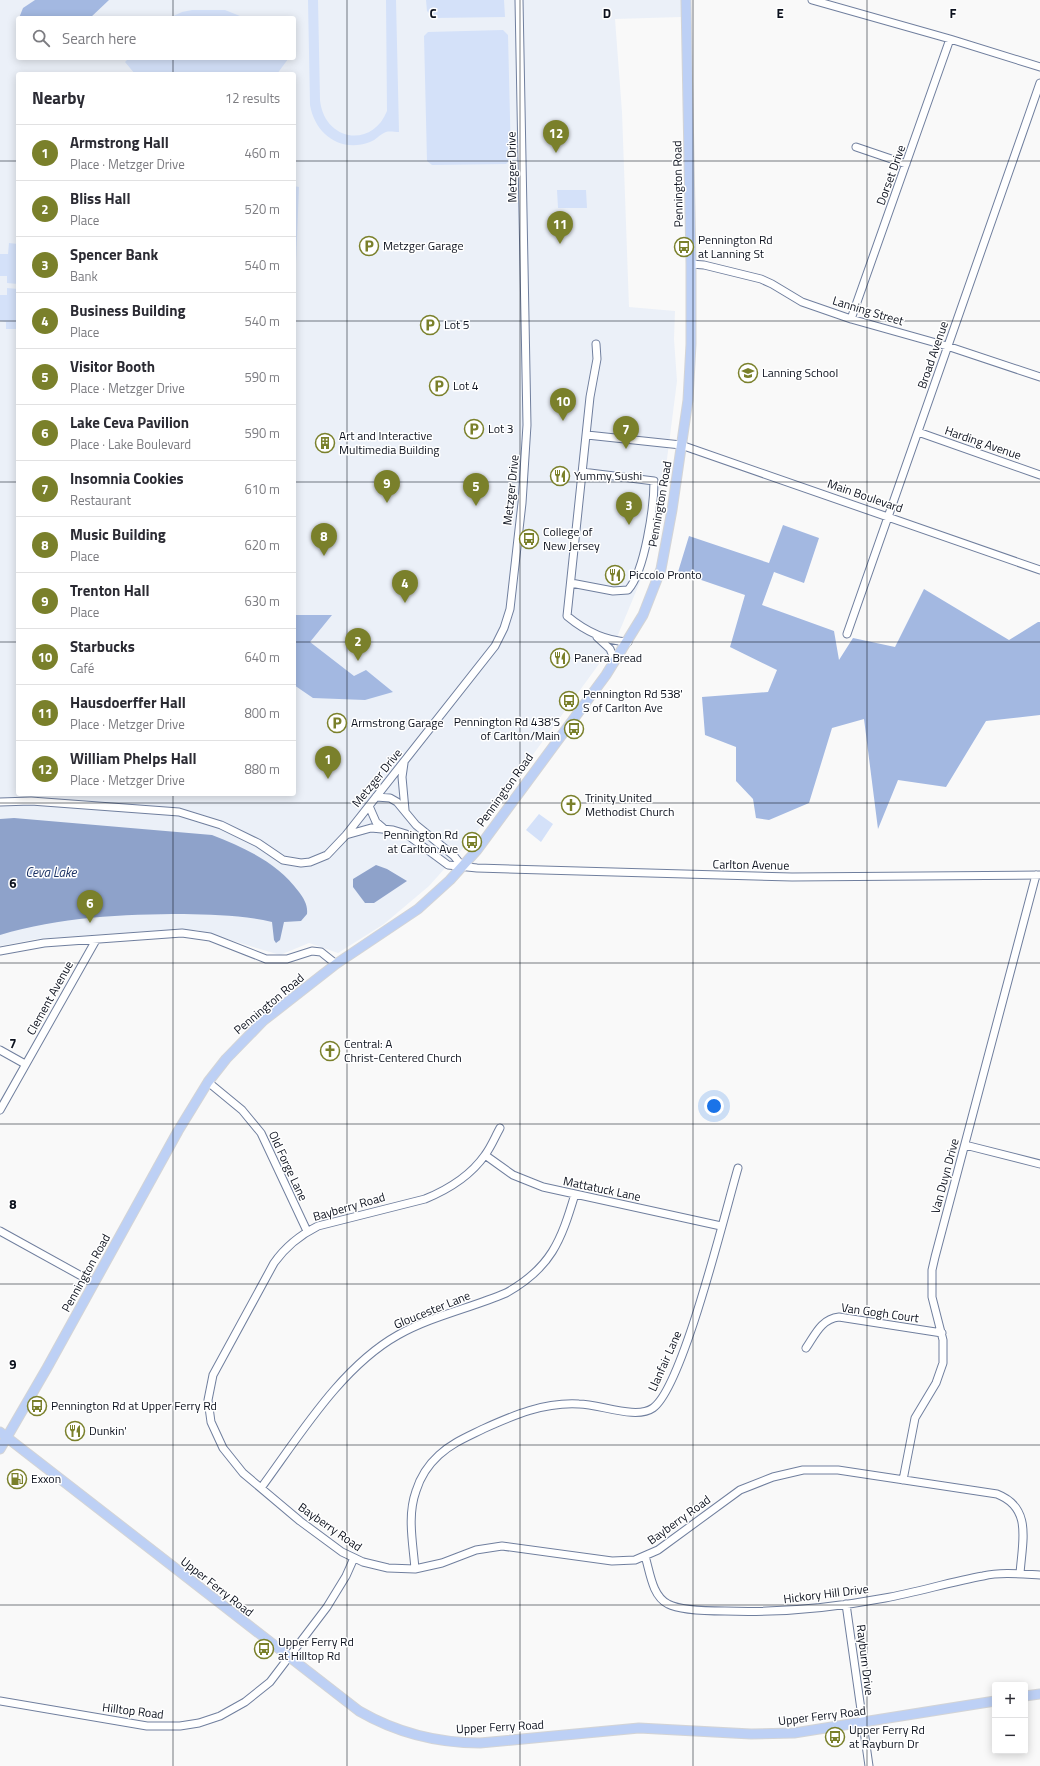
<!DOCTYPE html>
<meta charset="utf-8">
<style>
body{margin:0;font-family:"Titillium Web",sans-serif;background:#f2f2f3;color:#2b2b33}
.controls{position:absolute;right:12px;bottom:12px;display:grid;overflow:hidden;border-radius:4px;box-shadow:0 2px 10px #0003}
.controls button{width:36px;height:36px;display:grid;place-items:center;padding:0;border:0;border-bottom:1px solid #e1e1e2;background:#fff;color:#2b2b33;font:20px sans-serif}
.you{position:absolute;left:714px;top:1106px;width:14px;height:14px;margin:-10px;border:3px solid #fff;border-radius:50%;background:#1a73e8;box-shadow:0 0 0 6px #1a73e833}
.badge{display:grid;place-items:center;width:26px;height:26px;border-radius:50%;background:#7a802b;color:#fff;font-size:13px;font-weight:700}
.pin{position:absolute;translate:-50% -33px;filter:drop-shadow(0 1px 2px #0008)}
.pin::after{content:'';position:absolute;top:21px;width:14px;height:12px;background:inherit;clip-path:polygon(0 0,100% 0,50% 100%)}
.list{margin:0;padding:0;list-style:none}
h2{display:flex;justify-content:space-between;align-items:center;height:52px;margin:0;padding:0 16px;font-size:17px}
h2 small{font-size:13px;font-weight:400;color:#7c7c81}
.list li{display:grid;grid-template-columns:26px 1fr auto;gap:12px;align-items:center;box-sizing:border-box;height:56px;padding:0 16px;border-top:1px solid #e1e1e2}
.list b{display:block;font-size:15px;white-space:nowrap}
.list p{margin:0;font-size:13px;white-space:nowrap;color:#7c7c81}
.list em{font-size:13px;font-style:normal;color:#7c7c81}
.icon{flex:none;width:22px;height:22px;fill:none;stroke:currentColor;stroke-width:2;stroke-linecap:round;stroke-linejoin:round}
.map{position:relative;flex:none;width:1040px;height:1766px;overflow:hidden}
.search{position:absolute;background:#fff;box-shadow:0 2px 10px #0003;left:16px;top:16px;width:280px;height:44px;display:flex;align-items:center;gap:10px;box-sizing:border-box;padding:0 14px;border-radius:4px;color:#7c7c81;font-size:15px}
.panel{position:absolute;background:#fff;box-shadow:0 2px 10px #0003;left:16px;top:72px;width:280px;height:724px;border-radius:4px}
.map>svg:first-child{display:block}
.built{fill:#ebf0f8;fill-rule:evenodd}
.green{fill:#d4e1f9}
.forest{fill:#a3b8e1}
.water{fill:#8ea2ca}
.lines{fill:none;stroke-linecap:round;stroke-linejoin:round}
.minor-casing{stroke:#707f9e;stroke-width:9}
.major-casing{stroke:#d3d4d6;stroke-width:11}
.minor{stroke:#fff;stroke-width:7}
.major{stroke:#bdd0f5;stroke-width:9}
.grid{fill:none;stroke:#0d121e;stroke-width:1;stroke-opacity:0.55}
.labels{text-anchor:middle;stroke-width:3;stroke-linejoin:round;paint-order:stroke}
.street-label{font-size:12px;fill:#0d121e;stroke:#fff}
.poi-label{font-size:12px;fill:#0d121e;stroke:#fff;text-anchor:start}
.water-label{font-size:13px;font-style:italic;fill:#1c3365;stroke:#fff}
.grid-label{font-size:13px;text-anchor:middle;font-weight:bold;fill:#0d121e;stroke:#fff;stroke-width:3;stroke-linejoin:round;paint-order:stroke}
</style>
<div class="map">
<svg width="1040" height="1766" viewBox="0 0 1040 1766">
<rect width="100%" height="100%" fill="#f9f9f9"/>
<!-- built -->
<path class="built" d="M 0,0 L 681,0 L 681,17 L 615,19 L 622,112 L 629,307 L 675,311 L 674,339 L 677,381 L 667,459 L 642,577 L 615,642 L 473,837 L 429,886 L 384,924 L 338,953 L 309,943 L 280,955 L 197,930 L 146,931 L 36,939 L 0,946 ZM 18,18 L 294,18 L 294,58 L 18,58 ZM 18,74 L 294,74 L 294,794 L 18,794 Z"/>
<!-- green -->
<path class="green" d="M 308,0 L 318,0 L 320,100 C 324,141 372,149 387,111 L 386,0 L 396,0 L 399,132 C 395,132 389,131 386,132 C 380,134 376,140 370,142 C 340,153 315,134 310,105 Z
M 426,0 L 504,0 L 505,17 L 434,18 L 427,11 Z
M 192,10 L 225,10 L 245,18 L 169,18 L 182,12 Z
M 503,30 L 508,35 L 511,159 L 506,164 L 432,165 L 427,161 L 424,36 L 428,32 Z
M 129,58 L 287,58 L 288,59 L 277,74 L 135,74 L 125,62 Z
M 294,186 L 299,187 L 294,315 Z
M 557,190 L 586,190 L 587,208 L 558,208 Z
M 9,243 L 18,244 L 18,284 L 7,283 L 7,276 L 0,276 L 0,254 L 8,254 Z
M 7,288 L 18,289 L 18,329 L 6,329 L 6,322 L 0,321 L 0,295 L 7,295 Z
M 539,814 L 553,824 L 541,842 L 526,830 Z"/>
<!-- forest -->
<path class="forest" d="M 35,0 L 109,0 L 90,18 L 19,18 L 23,8 Z
M 783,525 L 819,538 L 804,583 L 774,572 L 762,605 L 834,631 L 839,660 L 853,638 L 895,647 L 924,589 L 1009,640 L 1038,622 L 1040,622 L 1040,715 L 986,721 L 946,787 L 898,780 L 878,829 L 864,719 L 832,728 L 809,803 L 769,820 L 756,818 L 753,799 L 736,781 L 736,747 L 705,735 L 702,697 L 768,692 L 777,670 L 730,647 L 745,595 L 678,572 L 689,536 L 769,563 Z
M 294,615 L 332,615 L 310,642 L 354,676 L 366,670 L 393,692 L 365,700 L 313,698 L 294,685 Z"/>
<!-- water -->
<path class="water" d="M 14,818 L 212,835 C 245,848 277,862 299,892 C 304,899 308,905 307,914 L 301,921 L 284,922 L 280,940 L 276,943 L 274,940 L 272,922 C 244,915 213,915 184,914 C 123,914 59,917 0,935 L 0,819 Z
M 376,865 L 387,869 L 407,881 L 374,903 L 365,903 L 353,887 L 353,879 Z"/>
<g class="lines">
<defs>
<path id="minor" d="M 812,0 L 950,39 L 1040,67
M 856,147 L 906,164
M 691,264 L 704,265 L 761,279 L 772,284 L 802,302 L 851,319 L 947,346 L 1040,377
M 851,319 L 950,39
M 596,344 L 597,359 L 590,397 L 567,616 C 585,631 604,641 628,642
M 918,432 L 1040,475
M 587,435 L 681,445 L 1040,570
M 571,583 L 613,591 L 628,590 C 645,571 654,507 654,481 L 582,472
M 847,634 L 1040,83
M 597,637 L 610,649 L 615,661
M 404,763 L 402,777 L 405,810
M 376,797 L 390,798 L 397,802 L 416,825 L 454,856 L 462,866
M 0,802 L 31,801 L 179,812 L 221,825 L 258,843 L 283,860 L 301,863 L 310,862 L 327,855 L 346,835 L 495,646 L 504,628 L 510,609 L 522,503 L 527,425 L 519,0
M 369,806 L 376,822 L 383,828
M 346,835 L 371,828 L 393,830 L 406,834 L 448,865 L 477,868 L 792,877 L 1040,875
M 0,951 L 44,943 L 182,933 L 210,937 L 266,959 L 287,959 L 312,951 L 321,952 L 336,964
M 0,1050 L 25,1064
M 208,1082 L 242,1110 L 261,1133 L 307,1231
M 0,1110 L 96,940
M 500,1128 C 495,1137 491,1147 485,1155 C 471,1175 447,1190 425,1199 L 318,1226 C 300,1235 286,1246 274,1263 L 213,1375 L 208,1400 L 211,1422 L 223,1448 L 243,1473 L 300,1521 L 342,1552 L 363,1562 L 388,1568 L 415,1569 L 442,1563 L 476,1550 L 502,1546 L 612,1561 L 635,1560 L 658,1550 L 740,1490 L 773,1477 L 803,1470 L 838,1470 L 997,1494 C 1033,1508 1022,1542 1020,1574
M 965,1145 L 1040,1164
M 485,1155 L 513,1175 L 543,1187 L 721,1226
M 0,1231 L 94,1283
M 806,1348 C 815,1335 821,1319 839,1317 L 942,1333
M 903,1480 L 915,1418 L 936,1383 L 943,1363 L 943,1340 L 932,1297 L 932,1270 L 935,1257 L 1036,875
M 261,1488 C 300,1435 341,1367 398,1335 C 432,1316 471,1308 506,1293 C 551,1268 561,1241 575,1194
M 645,1556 C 650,1572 652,1596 668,1604 C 681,1611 710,1611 725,1611 C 779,1613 832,1608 885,1598 C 918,1592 950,1582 983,1576 C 1001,1572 1021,1574 1040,1575
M 415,1569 C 413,1543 407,1516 416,1491 C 420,1478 428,1465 439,1455 C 452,1443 467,1437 483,1429 C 514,1415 544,1402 579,1404 C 600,1404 636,1420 653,1408 C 683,1387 725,1212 738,1168
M 846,1604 L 869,1766
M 0,1701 L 147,1726 L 180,1726 L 199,1723 L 220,1716 L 245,1702 L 270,1682 L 327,1607 L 346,1576 L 354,1558"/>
<path id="major" d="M 0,1432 L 359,1711 C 397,1733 435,1743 480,1743 L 639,1728 L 751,1734 L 794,1733 L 995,1701
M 0,1449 L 47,1368 L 178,1131 L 208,1082 L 226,1059 L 263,1021 L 336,964 L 418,909 L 450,880 L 477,850 L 606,675 L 643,615 L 661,569 L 672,510 L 688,400 L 691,344 L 691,264 L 686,0
M 1025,1696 L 1040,1694"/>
</defs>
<!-- minor casing -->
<use href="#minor" class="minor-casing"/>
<!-- major casing -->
<use href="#major" class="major-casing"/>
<!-- minor -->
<use href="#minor" class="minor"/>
<!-- major -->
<use href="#major" class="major"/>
</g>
<!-- grid -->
<path class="grid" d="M 173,0 L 173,18M 347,0 L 347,1766M 520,0 L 520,1766M 693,0 L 693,1766M 867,0 L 867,1766M 173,58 L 173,74M 0,161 L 18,161M 294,161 L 1040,161M 0,321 L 18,321M 294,321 L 1040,321M 0,482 L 18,482M 294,482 L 1040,482M 0,642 L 18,642M 294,642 L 1040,642M 173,794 L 173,1766M 0,803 L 1040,803M 0,963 L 1040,963M 0,1124 L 1040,1124M 0,1284 L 1040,1284M 0,1445 L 1040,1445M 0,1605 L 1040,1605"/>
<!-- icons -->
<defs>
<symbol id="parking-ring" viewBox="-11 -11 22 22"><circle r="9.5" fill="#fff" stroke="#7a802b" stroke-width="1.5"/><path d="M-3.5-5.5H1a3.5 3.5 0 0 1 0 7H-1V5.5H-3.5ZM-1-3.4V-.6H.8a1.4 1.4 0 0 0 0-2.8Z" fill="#7a802b"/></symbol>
<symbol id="bus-ring" viewBox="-11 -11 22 22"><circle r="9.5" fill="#fff" stroke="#7a802b" stroke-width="1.5"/><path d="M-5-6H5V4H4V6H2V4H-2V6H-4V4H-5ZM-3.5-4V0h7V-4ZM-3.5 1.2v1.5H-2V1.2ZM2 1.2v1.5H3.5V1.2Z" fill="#7a802b"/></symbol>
<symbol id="school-ring" viewBox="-11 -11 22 22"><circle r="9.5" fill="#fff" stroke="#7a802b" stroke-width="1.5"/><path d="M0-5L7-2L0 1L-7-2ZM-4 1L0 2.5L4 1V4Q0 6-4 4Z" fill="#7a802b"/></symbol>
<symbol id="building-ring" viewBox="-11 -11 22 22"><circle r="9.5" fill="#fff" stroke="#7a802b" stroke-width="1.5"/><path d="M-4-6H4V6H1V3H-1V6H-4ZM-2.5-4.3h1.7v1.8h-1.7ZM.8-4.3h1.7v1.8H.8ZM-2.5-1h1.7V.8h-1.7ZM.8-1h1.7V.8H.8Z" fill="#7a802b"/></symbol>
<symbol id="restaurant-ring" viewBox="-11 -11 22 22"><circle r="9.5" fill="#fff" stroke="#7a802b" stroke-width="1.5"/><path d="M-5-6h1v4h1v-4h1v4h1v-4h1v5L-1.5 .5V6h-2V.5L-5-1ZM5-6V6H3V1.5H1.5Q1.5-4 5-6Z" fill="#7a802b"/></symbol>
<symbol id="church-ring" viewBox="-11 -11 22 22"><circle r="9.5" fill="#fff" stroke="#7a802b" stroke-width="1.5"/><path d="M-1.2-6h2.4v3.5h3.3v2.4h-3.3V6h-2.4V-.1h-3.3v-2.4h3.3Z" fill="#7a802b"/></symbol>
<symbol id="fuel-ring" viewBox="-11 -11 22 22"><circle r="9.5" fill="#fff" stroke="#7a802b" stroke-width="1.5"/><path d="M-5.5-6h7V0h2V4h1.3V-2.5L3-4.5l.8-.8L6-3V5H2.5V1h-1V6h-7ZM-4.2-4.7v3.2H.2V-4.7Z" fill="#7a802b"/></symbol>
</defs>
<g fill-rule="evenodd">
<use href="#parking-ring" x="358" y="235" width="22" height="22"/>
<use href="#bus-ring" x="673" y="236" width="22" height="22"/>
<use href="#parking-ring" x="419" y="314" width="22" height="22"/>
<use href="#school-ring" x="737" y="362" width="22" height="22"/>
<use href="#parking-ring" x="428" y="375" width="22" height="22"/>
<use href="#parking-ring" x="463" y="418" width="22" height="22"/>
<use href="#building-ring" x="314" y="432" width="22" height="22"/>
<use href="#restaurant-ring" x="549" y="465" width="22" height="22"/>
<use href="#bus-ring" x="518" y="528" width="22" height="22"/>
<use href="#restaurant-ring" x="604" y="564" width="22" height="22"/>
<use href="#restaurant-ring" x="549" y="647" width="22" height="22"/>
<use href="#bus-ring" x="558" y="690" width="22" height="22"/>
<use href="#parking-ring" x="326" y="712" width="22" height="22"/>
<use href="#bus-ring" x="563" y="718" width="22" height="22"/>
<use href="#church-ring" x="560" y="794" width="22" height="22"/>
<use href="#bus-ring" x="461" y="831" width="22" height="22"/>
<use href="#church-ring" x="319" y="1040" width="22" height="22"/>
<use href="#bus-ring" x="26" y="1395" width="22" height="22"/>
<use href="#restaurant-ring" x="64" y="1420" width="22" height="22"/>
<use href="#fuel-ring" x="6" y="1468" width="22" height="22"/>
<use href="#bus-ring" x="253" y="1638" width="22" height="22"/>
<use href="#bus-ring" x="824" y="1726" width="22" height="22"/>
</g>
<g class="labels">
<!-- street labels -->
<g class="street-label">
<text transform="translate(512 167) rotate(-91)" y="4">Metzger Drive</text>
<text transform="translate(891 175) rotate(-70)" y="4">Dorset Drive</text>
<text transform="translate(678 184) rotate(-91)" y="4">Pennington Road</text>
<text transform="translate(868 311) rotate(17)" y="4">Lanning Street</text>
<text transform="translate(933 355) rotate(-71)" y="4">Broad Avenue</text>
<text transform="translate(983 443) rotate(19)" y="4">Harding Avenue</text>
<text transform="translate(511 490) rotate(-84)" y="4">Metzger Drive</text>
<text transform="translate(865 496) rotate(19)" y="4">Main Boulevard</text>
<text transform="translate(660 504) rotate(-80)" y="4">Pennington Road</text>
<text transform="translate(377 778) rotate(-51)" y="4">Metzger Drive</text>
<text transform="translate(505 790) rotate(-54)" y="4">Pennington Road</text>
<text transform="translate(751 865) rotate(1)" y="4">Carlton Avenue</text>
<text transform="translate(50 998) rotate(-61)" y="4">Clement Avenue</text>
<text transform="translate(269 1004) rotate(-40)" y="4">Pennington Road</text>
<text transform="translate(288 1166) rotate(65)" y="4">Old Forge Lane</text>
<text transform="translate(945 1176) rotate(-75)" y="4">Van Duyn Drive</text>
<text transform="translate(602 1189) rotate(12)" y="4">Mattatuck Lane</text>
<text transform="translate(349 1207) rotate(-16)" y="4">Bayberry Road</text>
<text transform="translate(86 1273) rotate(-61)" y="4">Pennington Road</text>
<text transform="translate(432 1310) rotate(-22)" y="4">Gloucester Lane</text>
<text transform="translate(880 1313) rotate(8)" y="4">Van Gogh Court</text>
<text transform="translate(665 1361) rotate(-66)" y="4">Llanfair Lane</text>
<text transform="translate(679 1520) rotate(-36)" y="4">Bayberry Road</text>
<text transform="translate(330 1527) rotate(35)" y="4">Bayberry Road</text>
<text transform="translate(217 1587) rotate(38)" y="4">Upper Ferry Road</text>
<text transform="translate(826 1594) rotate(-7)" y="4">Hickory Hill Drive</text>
<text transform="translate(865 1660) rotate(83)" y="4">Rayburn Drive</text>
<text transform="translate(133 1711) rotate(7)" y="4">Hilltop Road</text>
<text transform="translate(822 1716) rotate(-7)" y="4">Upper Ferry Road</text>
<text transform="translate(500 1727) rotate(-3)" y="4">Upper Ferry Road</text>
</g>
<!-- poi labels -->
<g class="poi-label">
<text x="698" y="244">Pennington Rd<tspan x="698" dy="14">at Lanning St</tspan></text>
<text x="383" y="250">Metzger Garage</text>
<text x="444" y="329">Lot 5</text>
<text x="762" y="377">Lanning School</text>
<text x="453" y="390">Lot 4</text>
<text x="488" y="433">Lot 3</text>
<text x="339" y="440">Art and Interactive<tspan x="339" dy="14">Multimedia Building</tspan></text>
<text x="574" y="480">Yummy Sushi</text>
<text x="543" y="536">College of<tspan x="543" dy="14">New Jersey</tspan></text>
<text x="629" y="579">Piccolo Pronto</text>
<text x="574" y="662">Panera Bread</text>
<text x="583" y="698">Pennington Rd 538'<tspan x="583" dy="14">S of Carlton Ave</tspan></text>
<text x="560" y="726" text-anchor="end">Pennington Rd 438'S<tspan x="560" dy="14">of Carlton/Main</tspan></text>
<text x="351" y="727">Armstrong Garage</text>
<text x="585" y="802">Trinity United<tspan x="585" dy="14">Methodist Church</tspan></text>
<text x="458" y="839" text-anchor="end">Pennington Rd<tspan x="458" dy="14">at Carlton Ave</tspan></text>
<text x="344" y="1048">Central: A<tspan x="344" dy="14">Christ-Centered Church</tspan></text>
<text x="51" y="1410">Pennington Rd at Upper Ferry Rd</text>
<text x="89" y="1435">Dunkin'</text>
<text x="31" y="1483">Exxon</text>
<text x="278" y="1646">Upper Ferry Rd<tspan x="278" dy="14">at Hilltop Rd</tspan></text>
<text x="849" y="1734">Upper Ferry Rd<tspan x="849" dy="14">at Rayburn Dr</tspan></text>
</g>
<!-- water labels -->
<g class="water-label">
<text x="51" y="877">Ceva Lake</text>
</g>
</g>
<g class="grid-label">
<text x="433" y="18">C</text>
<text x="607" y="18">D</text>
<text x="780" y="18">E</text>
<text x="953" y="18">F</text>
<text x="13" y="888">6</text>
<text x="13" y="1048">7</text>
<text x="13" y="1209">8</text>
<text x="13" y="1369">9</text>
</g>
</svg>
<div class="controls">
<button>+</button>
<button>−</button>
</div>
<div class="you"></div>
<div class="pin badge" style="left:328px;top:779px">1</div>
<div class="pin badge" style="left:358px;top:661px">2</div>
<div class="pin badge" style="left:629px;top:525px">3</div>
<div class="pin badge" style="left:405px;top:603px">4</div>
<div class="pin badge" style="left:476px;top:506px">5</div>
<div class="pin badge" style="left:90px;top:923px">6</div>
<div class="pin badge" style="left:626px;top:449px">7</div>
<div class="pin badge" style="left:324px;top:556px">8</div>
<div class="pin badge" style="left:387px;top:503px">9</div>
<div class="pin badge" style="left:563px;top:421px">10</div>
<div class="pin badge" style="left:560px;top:244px">11</div>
<div class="pin badge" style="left:556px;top:153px">12</div>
<div class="search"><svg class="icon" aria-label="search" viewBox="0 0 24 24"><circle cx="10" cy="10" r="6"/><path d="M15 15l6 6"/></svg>Search here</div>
<section class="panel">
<h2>Nearby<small>12 results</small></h2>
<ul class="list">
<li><span class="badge">1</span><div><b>Armstrong Hall</b><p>Place · Metzger Drive</p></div><em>460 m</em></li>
<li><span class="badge">2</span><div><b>Bliss Hall</b><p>Place</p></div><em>520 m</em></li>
<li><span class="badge">3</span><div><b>Spencer Bank</b><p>Bank</p></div><em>540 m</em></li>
<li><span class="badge">4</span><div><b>Business Building</b><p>Place</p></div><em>540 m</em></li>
<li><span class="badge">5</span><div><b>Visitor Booth</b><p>Place · Metzger Drive</p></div><em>590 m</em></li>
<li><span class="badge">6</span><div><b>Lake Ceva Pavilion</b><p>Place · Lake Boulevard</p></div><em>590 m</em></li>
<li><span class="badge">7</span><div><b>Insomnia Cookies</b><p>Restaurant</p></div><em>610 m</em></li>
<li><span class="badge">8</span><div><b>Music Building</b><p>Place</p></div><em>620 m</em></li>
<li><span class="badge">9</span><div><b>Trenton Hall</b><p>Place</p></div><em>630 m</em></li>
<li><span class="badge">10</span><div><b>Starbucks</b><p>Café</p></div><em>640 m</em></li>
<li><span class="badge">11</span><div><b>Hausdoerffer Hall</b><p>Place · Metzger Drive</p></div><em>800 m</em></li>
<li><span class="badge">12</span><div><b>William Phelps Hall</b><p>Place · Metzger Drive</p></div><em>880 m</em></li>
</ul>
</section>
</div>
